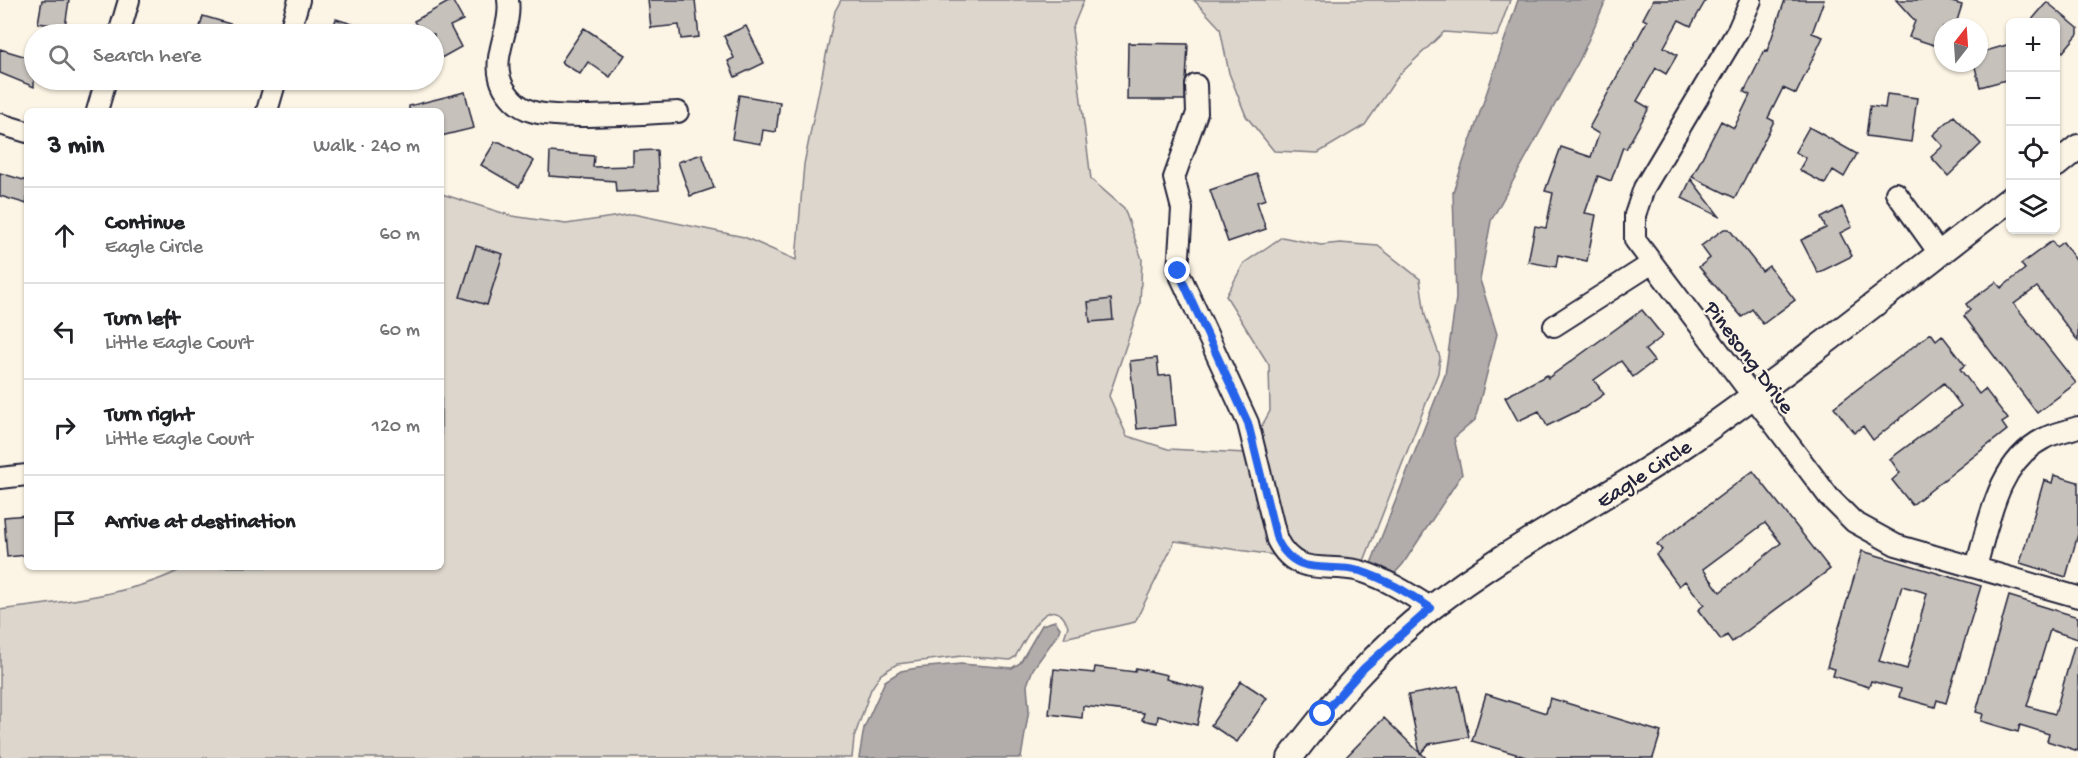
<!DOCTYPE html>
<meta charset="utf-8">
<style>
body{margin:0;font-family:"Gochi Hand",sans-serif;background:#f2f2f2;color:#202124}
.controls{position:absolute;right:18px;top:18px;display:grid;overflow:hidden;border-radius:9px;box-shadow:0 2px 4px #0004}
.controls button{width:54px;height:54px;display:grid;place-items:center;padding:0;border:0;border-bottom:2px solid #e0e0e0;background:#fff;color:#202124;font:30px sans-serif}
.compass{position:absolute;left:1934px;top:18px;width:54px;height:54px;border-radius:50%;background:#fff;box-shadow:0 2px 4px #0004;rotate:17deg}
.stop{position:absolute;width:18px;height:18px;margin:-14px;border:4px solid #2563eb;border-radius:50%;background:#fff}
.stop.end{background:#2563eb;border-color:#fff;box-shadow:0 2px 6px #0008}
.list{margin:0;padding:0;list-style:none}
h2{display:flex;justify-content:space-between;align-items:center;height:78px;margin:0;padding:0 24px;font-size:26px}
h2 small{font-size:20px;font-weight:400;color:#757577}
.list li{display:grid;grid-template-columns:39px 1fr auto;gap:18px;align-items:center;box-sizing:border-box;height:96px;padding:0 24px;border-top:2px solid #e0e0e0}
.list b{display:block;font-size:22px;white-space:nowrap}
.list p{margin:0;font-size:20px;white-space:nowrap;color:#757577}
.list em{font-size:20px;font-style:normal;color:#757577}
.icon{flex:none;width:33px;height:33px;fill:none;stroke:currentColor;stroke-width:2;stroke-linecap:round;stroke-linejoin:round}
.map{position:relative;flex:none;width:2078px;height:758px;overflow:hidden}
.search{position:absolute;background:#fff;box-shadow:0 2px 4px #0004;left:24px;top:24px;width:420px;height:66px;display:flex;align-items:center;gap:15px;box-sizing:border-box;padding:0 21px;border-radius:33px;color:#757577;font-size:22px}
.panel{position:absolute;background:#fff;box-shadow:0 2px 4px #0004;left:24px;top:108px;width:420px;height:462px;border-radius:9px}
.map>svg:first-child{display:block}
.green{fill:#dcd6cc;stroke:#7f7c84;stroke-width:1.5}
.water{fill:#b2adab;stroke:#78757e;stroke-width:1.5}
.building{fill:#c6c1bb;stroke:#22223b;stroke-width:1.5;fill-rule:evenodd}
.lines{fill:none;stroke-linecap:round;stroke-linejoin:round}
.minor-casing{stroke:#22223b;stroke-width:24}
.tertiary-casing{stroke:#22223b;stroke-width:28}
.minor{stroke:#fcf5e5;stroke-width:20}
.tertiary{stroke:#fcf5e5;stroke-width:24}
.route{stroke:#2563eb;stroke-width:8}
.labels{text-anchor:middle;stroke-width:4.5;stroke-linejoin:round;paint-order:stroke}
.street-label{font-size:22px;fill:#22223b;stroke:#fcf5e5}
</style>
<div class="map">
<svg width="2078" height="758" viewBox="0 0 2078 758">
<rect width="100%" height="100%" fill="#fcf5e5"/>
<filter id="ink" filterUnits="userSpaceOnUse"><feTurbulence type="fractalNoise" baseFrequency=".0167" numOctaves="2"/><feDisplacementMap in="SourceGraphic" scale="12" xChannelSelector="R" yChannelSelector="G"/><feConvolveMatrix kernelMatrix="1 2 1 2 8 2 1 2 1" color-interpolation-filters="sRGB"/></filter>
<g filter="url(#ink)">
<!-- green -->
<path class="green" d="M 841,0 L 1084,0 L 1072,29 L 1091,179 L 1124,208 L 1142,259 L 1140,304 L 1109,396 L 1127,436 L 1168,449 L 1246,453 L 1268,543 L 1274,555 L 1175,541 L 1135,622 L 1064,638 L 1068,626 C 1051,585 1024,642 1015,657 L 1010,660 L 962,656 L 897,664 L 881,674 L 871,689 L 854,738 L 852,758 L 0,758 L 0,610 C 54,603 139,594 185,567 L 441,567 L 442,194 L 512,216 L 566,224 L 633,214 L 744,237 L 796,260 L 804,164 L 835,11 Z
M 1194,0 L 1510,0 L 1497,36 L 1444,32 L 1399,75 L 1365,125 L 1318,153 L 1274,151 L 1246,116 L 1229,73 L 1220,28 Z
M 1282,237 L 1321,245 L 1340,243 L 1378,246 L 1420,279 L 1425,315 L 1440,357 L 1438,373 L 1364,561 C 1337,560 1299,563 1286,535 L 1259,431 L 1270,411 L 1269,365 L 1226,296 L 1244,263 Z"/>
<!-- water -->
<path class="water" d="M 1518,0 L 1606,0 L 1580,59 L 1491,221 L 1480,280 L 1497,334 L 1475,420 L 1454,438 L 1462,474 L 1403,564 L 1387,582 L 1370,566 L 1445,375 L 1456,298 L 1453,192 Z
M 1055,621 L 1060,628 L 1058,634 L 1033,669 L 1027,685 L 1029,709 L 1021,758 L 859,758 L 864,728 L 885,681 L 901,671 L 917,668 L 961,664 L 1012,668 L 1020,663 L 1042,625 Z"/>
<!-- building -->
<path class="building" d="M 42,0 L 69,0 L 65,27 L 38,23 Z
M 452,0 L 463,20 L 450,26 L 461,47 L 434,62 L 434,34 L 421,34 L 414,21 Z
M 648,0 L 695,0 L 699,37 L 681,39 L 679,25 L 651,28 Z
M 1653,0 L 1706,0 L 1691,26 L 1679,20 L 1664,47 L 1677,55 L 1666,74 L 1656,68 L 1637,101 L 1649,108 L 1626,149 L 1623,147 L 1611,181 L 1598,176 L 1585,213 L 1596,215 L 1587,261 L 1558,255 L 1556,267 L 1528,262 L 1535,226 L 1546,228 L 1553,193 L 1545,191 L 1561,147 L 1591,157 L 1599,134 L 1589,128 L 1647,21 L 1643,19 Z
M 1785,0 L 1824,0 L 1812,33 L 1823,37 L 1796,94 L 1783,88 L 1768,118 L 1774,121 L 1735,198 L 1692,177 L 1721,121 L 1734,128 L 1750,95 L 1744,92 L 1765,50 L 1767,51 Z
M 1896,0 L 1945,0 L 1962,5 L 1955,27 L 1943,27 L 1943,48 L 1909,37 L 1915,21 Z
M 2047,2 L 2078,28 L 2078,34 L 2063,52 L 2055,46 L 2055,22 L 2030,22 Z
M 203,16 L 254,31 L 253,34 L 198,34 Z
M 336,19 L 375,31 L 375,34 L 331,34 Z
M 746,26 L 764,63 L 735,77 L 728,61 L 734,58 L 724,36 Z
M 584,28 L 625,55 L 610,77 L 588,62 L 580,74 L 561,62 Z
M 1128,43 L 1188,44 L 1185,100 L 1127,100 Z
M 2010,44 L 2010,79 L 1980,87 L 1974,63 L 1979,63 L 1979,53 Z
M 0,49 L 34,59 L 34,87 L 0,73 Z
M 465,92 L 474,128 L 441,136 L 441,111 L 409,111 L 409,106 Z
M 1887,94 L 1917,98 L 1911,142 L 1866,136 L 1870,106 L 1885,108 Z
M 739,95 L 780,102 L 776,132 L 763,130 L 761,144 L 732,139 Z
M 1954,116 L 1981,144 L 1948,176 L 1931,157 L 1943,146 L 1933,135 Z
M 1809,127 L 1857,154 L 1844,177 L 1833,170 L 1825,184 L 1799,170 L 1806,158 L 1795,152 Z
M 495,142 L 500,142 L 534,161 L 519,187 L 481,165 Z
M 657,150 L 659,190 L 616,192 L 615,181 L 549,176 L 550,152 L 594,156 L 593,167 L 633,166 L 633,151 Z
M 702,154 L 714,188 L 690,196 L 678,162 Z
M 0,173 L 27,181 L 27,204 L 0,196 Z
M 1257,174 L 1266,199 L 1257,202 L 1266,229 L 1228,242 L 1210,190 Z
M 1691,179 L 1720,217 L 1682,198 Z
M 1842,207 L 1852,227 L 1840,233 L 1852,256 L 1818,273 L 1801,240 L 1826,228 L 1821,218 Z
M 1724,229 L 1729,229 L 1762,271 L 1769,266 L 1795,300 L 1763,324 L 1752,309 L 1742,317 L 1699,267 L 1710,258 L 1701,246 Z
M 2052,241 L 2056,247 L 2063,242 L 2078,263 L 2078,341 L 2037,287 L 2014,304 L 2076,383 L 2037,413 L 1964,316 L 1970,310 L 1966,304 L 1996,282 L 2001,288 L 2025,269 L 2021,264 Z
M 476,246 L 503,254 L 487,305 L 460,297 Z
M 1111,299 L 1113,320 L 1090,322 L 1088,302 Z
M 1642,310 L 1663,336 L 1645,350 L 1654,361 L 1633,377 L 1621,361 L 1594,380 L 1604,394 L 1584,408 L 1547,426 L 1539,411 L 1518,421 L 1505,397 L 1547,375 L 1548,378 Z
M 1931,333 L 1936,340 L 1942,335 L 1965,365 L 1960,369 L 1979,394 L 1985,389 L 2008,419 L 2002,423 L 2007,430 L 1912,505 L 1892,480 L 1900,473 L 1890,459 L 1961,406 L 1944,383 L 1873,440 L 1863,426 L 1854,433 L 1834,407 Z
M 1157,358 L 1159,376 L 1171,375 L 1176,425 L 1137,429 L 1130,361 Z
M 1753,471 L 1830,569 L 1732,642 L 1727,635 L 1721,640 L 1698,610 L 1704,605 L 1685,581 L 1679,586 L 1656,555 L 1662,550 L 1657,544 ZM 1765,523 L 1781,543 L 1720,592 L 1703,569 Z
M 2054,475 L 2078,482 L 2078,534 L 2066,577 L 2020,563 L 2044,480 L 2052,483 Z
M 27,515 L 27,555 L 7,557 L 4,517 Z
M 1862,551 L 1981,586 L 1946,703 L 1937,700 L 1935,707 L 1899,697 L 1901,689 L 1871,681 L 1869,687 L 1833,676 L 1835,669 L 1827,667 ZM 1902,586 L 1927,593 L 1907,669 L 1879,661 Z
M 2009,596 L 2078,617 L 2078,639 L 2050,630 L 2027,706 L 2055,714 L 2074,646 L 2078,646 L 2078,751 L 2047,741 L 2049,734 L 2020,725 L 2018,732 L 1981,721 L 1983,714 L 1976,712 Z
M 1095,667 L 1135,672 L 1136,668 L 1167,675 L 1166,679 L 1205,689 L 1197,725 L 1158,716 L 1157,723 L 1142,720 L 1144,713 L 1083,706 L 1082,718 L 1049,714 L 1054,669 L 1094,673 Z
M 1241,681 L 1267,698 L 1237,742 L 1211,725 Z
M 1458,686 L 1469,737 L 1429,744 L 1421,753 L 1426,758 L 1345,758 L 1384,718 L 1420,753 L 1408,695 Z
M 1486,694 L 1546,713 L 1550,698 L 1661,732 L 1653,758 L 1529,758 L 1472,741 Z"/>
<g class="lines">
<defs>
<path id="minor" d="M 508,0 C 512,26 493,53 500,78 C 503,90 514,104 526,109 C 549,122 647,113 678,112
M 1751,0 L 1738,30 L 1644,188 L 1635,215 L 1635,240 L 1829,497 L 1854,522 L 1896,545 L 2078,597
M 119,34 L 129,0
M 289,34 L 299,0
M 1196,85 L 1197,113 L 1174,178 L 1182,209 L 1178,271 L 1248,423 L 1277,540 C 1297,579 1327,562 1360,571 C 1386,579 1408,593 1431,608
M 97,111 L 106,80
M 267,111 L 276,80
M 0,124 L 27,132
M 1896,193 L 1939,253
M 1554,326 L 1651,264
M 0,478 L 27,475
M 1976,567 C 1989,523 1997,463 2043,439 C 2053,433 2067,431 2078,427"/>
<path id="tertiary" d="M 2056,165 L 2078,147
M 1290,758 C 1332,703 1376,650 1431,608 C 1514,543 1610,498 1695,438 C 1803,362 1906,279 2010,199"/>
</defs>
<!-- minor casing -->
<use href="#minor" class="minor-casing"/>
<!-- tertiary casing -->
<use href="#tertiary" class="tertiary-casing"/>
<!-- minor -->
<use href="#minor" class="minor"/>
<!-- tertiary -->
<use href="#tertiary" class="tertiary"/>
</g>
</g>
<g class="lines" filter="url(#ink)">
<!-- route -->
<path class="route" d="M 1178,271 L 1248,423 L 1277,540 C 1297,579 1327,562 1360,571 C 1386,579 1408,593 1431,608 L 1364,668 L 1323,714"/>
</g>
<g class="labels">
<!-- street labels -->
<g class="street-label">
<text transform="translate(1751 356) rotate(53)" y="8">Pinesong Drive</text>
<text transform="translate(1643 472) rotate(-33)" y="8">Eagle Circle</text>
</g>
</g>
</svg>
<div class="controls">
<button>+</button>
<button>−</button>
<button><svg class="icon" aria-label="locate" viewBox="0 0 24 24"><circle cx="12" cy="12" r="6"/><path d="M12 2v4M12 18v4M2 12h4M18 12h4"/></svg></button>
<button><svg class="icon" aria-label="layers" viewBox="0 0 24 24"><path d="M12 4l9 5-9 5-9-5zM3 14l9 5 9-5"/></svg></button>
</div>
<svg class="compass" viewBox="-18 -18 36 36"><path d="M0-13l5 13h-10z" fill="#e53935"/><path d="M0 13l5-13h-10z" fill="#757577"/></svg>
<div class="stop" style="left:1323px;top:714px"></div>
<div class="stop end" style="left:1178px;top:271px"></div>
<div class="search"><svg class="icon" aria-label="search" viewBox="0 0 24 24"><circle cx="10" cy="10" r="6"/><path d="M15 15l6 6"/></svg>Search here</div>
<section class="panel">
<h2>3 min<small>Walk · 240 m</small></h2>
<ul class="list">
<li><svg class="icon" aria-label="ahead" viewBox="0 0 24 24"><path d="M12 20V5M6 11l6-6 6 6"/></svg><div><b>Continue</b><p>Eagle Circle</p></div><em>60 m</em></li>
<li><svg class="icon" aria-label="left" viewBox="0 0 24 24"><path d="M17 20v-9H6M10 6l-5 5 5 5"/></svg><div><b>Turn left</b><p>Little Eagle Court</p></div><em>60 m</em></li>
<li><svg class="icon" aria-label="right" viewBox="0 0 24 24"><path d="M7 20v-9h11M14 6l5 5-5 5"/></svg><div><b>Turn right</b><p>Little Eagle Court</p></div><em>120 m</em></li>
<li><svg class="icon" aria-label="arrive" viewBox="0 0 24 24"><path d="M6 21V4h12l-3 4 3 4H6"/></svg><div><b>Arrive at destination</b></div></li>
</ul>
</section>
</div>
